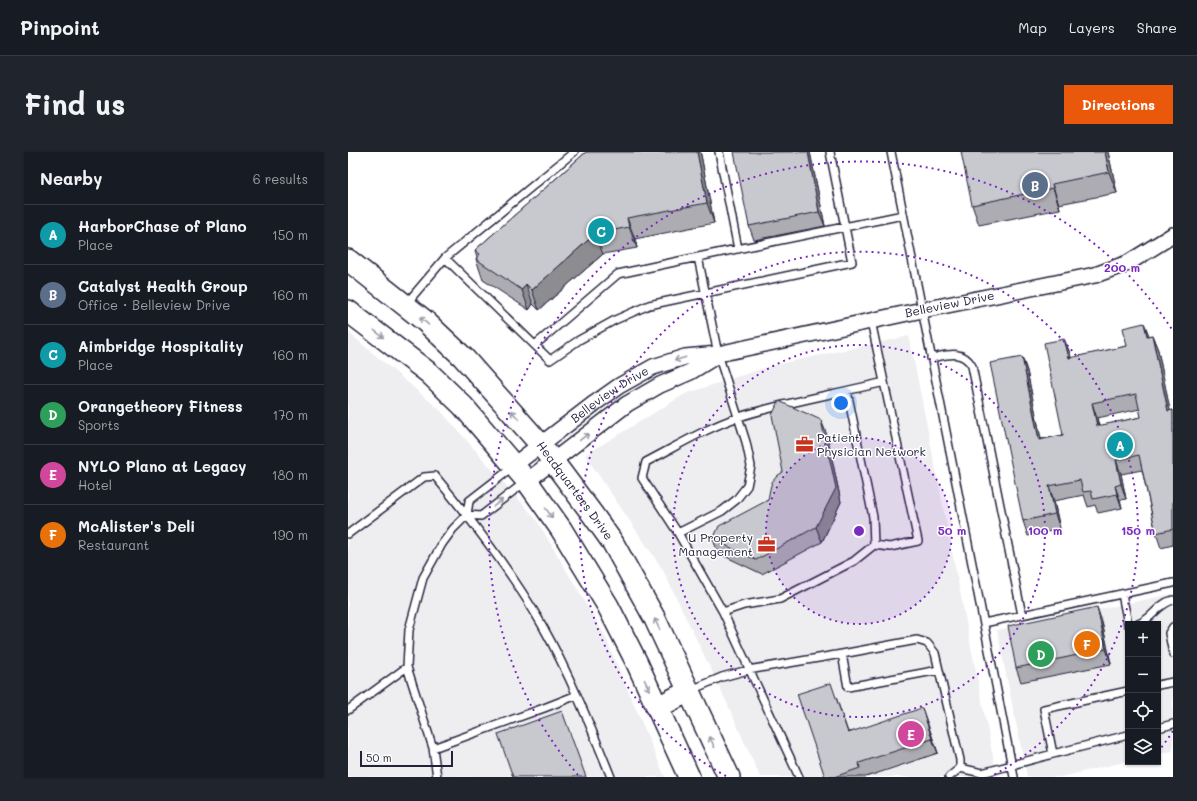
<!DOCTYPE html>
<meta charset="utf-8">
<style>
body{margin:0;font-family:Mali,sans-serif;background:#20242c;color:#f1f3f6}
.controls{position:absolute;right:12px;bottom:12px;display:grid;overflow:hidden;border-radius:0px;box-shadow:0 1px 3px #0004}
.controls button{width:36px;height:36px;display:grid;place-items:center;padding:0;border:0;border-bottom:1px solid #363941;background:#171b24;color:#f1f3f6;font:20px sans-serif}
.scale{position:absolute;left:12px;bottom:10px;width:93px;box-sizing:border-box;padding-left:4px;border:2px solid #22223b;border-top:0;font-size:11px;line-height:14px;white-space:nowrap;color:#22223b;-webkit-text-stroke:3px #fff;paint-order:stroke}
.you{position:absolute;left:493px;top:251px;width:14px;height:14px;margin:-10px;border:3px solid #fff;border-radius:50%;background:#1a73e8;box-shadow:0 0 0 6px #1a73e833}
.badge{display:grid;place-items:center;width:26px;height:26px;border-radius:50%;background:#ea580c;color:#fff;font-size:13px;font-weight:700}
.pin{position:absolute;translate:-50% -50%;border:2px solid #fff;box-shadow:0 1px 4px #0006}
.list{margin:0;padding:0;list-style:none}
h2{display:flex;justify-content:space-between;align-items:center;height:52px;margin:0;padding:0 16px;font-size:17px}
h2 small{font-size:13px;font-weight:400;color:#9ea1a6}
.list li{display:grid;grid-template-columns:26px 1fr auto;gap:12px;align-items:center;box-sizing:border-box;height:60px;padding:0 16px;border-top:1px solid #363941}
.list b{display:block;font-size:15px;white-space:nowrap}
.list p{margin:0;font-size:13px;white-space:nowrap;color:#9ea1a6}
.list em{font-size:13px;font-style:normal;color:#9ea1a6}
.icon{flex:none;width:22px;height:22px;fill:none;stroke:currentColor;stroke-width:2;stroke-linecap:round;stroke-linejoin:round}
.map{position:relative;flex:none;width:825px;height:625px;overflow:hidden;border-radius:0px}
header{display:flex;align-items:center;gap:24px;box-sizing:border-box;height:56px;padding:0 20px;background:#171b24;border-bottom:1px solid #363941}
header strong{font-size:19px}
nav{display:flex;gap:22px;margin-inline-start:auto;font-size:14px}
.intro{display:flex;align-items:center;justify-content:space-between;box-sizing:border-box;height:96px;padding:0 24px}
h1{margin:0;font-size:28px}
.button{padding:10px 18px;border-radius:0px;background:#ea580c;color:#fff;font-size:14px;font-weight:700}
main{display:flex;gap:24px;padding:0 24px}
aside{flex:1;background:#171b24;border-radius:0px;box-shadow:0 1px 3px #0004}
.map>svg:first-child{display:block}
.built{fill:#eeeef1}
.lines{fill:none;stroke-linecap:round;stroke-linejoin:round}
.lane-casing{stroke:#22223b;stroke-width:10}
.street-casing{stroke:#22223b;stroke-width:18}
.secondary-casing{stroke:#22223b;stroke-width:24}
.lane{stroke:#fff;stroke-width:7}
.street{stroke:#fff;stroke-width:15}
.secondary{stroke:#fff;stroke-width:21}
.wall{fill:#acacb2;stroke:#22223b;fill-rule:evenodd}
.shaded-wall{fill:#8c8c91;stroke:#22223b}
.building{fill:#c8c8cf;stroke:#22223b;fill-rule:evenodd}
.oneway{stroke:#9c9ca7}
.ring{fill:none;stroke:#7b2cbf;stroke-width:2;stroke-dasharray:2 4}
.labels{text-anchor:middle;stroke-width:3;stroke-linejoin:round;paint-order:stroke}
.street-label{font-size:12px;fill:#22223b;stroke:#fff}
.poi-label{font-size:12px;fill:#22223b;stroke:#fff;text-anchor:start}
.centre{fill:#7b2cbf;stroke:#fff;stroke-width:2}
.ring-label{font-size:12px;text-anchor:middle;font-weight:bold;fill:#7b2cbf;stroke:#fff;stroke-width:3;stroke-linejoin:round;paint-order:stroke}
</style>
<header>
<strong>Pinpoint</strong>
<nav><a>Map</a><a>Layers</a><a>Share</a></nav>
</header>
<div class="intro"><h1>Find us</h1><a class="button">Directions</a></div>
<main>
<aside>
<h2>Nearby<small>6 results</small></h2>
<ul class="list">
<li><span class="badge" style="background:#0f9aa8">A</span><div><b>HarborChase of Plano</b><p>Place</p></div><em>150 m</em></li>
<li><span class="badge" style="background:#5c6f8a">B</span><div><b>Catalyst Health Group</b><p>Office · Belleview Drive</p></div><em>160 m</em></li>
<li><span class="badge" style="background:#0f9aa8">C</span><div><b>Aimbridge Hospitality</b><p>Place</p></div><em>160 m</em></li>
<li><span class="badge" style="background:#2e9e5b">D</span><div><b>Orangetheory Fitness</b><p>Sports</p></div><em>170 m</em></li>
<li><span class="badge" style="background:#d1479c">E</span><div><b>NYLO Plano at Legacy</b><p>Hotel</p></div><em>180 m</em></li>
<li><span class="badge" style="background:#e8710a">F</span><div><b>McAlister's Deli</b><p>Restaurant</p></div><em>190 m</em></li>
</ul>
</aside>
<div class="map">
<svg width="825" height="625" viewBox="0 0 825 625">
<rect width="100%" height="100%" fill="#fff"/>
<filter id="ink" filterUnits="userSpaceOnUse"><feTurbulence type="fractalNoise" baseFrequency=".025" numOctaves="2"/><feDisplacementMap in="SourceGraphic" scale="8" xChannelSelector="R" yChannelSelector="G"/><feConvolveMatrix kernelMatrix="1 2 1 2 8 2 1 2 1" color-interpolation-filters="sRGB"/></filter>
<g filter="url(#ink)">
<!-- built -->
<path class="built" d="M 0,180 L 92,258 L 188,367 L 256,482 L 317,625 L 0,625 Z
M 561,184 L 649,625 L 412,625 L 380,553 L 315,418 L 237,303 L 337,242 L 422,214 Z
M 825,442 L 825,599 L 810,602 L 810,472 L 780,472 L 780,609 L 713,625 L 679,625 L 649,478 Z"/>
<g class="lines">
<defs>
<path id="lane" d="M 371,0 L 390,97
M 543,0 L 666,625
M 97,106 L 202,208 L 231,188 L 267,168 L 301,153 L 504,110 L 482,0
M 58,152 L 97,106 L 226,0
M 523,169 L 570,389 L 542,395 L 526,393
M 187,193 L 270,122 L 350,105
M 583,206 C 599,203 615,197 624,214 L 674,463
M 119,363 L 133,364 L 177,330
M 330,381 L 374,359 L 388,348 L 399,334 L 403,314 L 398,290 L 370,202 L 350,105 L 555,63
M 0,382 L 76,325 L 87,324 C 126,371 164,420 194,473 C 221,521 242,573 263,625
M 774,442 L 780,472
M 375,460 L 396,453 L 432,447 L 506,409 L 526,393 L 525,365 L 499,239
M 636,471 L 825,431
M 790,472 C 805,467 809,452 825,448
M 825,475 L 821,481 L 825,502
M 494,502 L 500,535 L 591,518
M 810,533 L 825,530
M 343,538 L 374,525 L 400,518 L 494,502 L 569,488 L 579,491 L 587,501 L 612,608 L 612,616 L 601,625
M 0,558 L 59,515
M 810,576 L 825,572
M 85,596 L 196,556 L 229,543
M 705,602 L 780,583
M 612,616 L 634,621 L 705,602 L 696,557 L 780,539
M 89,625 L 85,596 L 59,515 L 61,478 L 75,426 L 94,392 L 105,377 L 119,363 L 121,349 L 165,315
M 451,625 L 375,460 L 330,381 L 294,326 L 298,310 C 327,295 360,275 391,265 C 438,250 488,242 536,230"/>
<g id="street">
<path id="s1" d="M 166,313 L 247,251 L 271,234 L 305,215 L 337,205 L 370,202 L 555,162 L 747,123 L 780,111 L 825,83"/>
<path d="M 179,329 L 279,252 L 312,233 L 342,220 L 368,204"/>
</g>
<g id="secondary">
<path id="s2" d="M 0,108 L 77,169 L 115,205 L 192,292 L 245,363 L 265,391 L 307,467 L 381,625"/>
<path d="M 0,159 L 81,221 L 115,254 L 179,329 L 213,377 L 260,454 L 289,511 L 341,625"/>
<path d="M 310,555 L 341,539"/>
</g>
</defs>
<!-- lane casing -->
<use href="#lane" class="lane-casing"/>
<!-- street casing -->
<use href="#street" class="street-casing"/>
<!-- secondary casing -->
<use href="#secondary" class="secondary-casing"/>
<!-- lane -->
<use href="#lane" class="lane"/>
<!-- street -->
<use href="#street" class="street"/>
<!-- secondary -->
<use href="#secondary" class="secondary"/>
</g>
<!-- wall -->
<path class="wall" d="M 238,0 L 352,0 L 353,3 L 366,71 L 287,87 L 289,96 L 255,102 L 191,158 L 185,152 L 181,158 L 135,128 L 128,107 L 129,105 L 127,98 Z
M 462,0 L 477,74 L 406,88 L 401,74 Z
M 760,0 L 769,41 L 711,52 L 712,57 L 631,73 L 624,53 Z
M 796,171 L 801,184 L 804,183 L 810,198 L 822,259 L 825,258 L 825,393 L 813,396 L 808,381 L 794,318 L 773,322 L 778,347 L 772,348 L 774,356 L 750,361 L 747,353 L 740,355 L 736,343 L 706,349 L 712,377 L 680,384 L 675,369 L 674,205 L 679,219 L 693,287 L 715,283 L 716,187 L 722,201 L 723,206 L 779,194 ZM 792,257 L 793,265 L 751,274 L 749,266 Z
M 479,283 L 493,350 L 474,390 L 414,422 L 370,401 L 365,387 L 420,348 L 435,320 Z
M 754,470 L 763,512 L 673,530 L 668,516 Z
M 488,545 L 500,580 L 579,570 L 590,601 L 518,625 L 477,625 Z"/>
<!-- shaded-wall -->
<path class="shaded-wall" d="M 349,0 L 352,0 L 353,3 L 366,71 L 359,51 Z
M 460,0 L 462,0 L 477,74 L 471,60 Z
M 757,0 L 760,0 L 769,41 L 761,20 Z
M 704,32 L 711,52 L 712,57 L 705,36 Z
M 279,66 L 287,87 L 289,96 L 281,75 Z
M 247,82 L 255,102 L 191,158 L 184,138 Z
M 178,132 L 185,152 L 181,158 L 174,138 Z
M 796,171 L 802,186 L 799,184 Z
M 804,183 L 810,198 L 825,273 L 820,259 Z
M 716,187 L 722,201 L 726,221 L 721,206 Z
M 674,205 L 679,219 L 696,302 L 691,288 Z
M 744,251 L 749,266 L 754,288 L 749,274 Z
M 473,268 L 479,283 L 493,350 L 474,390 L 468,375 Z
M 768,308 L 773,322 L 778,347 L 773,332 Z
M 701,334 L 706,349 L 712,377 L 707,362 Z
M 767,334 L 772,348 L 774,356 L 769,342 Z
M 749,455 L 754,470 L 763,512 L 758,497 Z
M 574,556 L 579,570 L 590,601 L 584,587 Z"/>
<!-- building -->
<path class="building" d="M 238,0 L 349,0 L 359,51 L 279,66 L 281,75 L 247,82 L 184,138 L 178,132 L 174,138 L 128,107 L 132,102 L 127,98 Z
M 386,0 L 460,0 L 471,60 L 401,74 Z
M 613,0 L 757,0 L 761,20 L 704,32 L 705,36 L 624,53 Z
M 796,171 L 799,184 L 804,183 L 820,259 L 825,258 L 825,377 L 808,381 L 791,303 L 768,308 L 773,332 L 767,334 L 769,342 L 745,347 L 743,339 L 735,340 L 732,328 L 701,334 L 707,362 L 675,369 L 642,211 L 674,205 L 691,288 L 715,283 L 696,191 L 716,187 L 721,206 L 779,194 L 775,176 ZM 788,242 L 793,265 L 749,274 L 744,251 Z
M 431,249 L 473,268 L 488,336 L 468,375 L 408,408 L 365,387 L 371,374 L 420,348 L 422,337 L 424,330 L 429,324 L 435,320 L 424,263 Z
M 749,455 L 758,497 L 668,516 L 660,474 Z
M 483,531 L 500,581 L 574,556 L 584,587 L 511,611 L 512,616 L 486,625 L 477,625 L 449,542 Z
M 214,559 L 238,625 L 165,625 L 150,582 Z"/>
<!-- one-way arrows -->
<defs><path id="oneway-shaft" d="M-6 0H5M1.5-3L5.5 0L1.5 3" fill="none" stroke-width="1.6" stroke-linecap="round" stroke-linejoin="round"/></defs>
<g class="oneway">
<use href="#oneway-shaft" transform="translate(76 169) rotate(-139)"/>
<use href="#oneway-shaft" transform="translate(31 182) rotate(38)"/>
<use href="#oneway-shaft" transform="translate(332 207) rotate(163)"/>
<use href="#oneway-shaft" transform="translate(167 263) rotate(-131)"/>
<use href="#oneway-shaft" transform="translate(236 285) rotate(-37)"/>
<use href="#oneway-shaft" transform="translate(150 351) rotate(-38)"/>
<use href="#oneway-shaft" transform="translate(201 361) rotate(54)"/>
<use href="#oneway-shaft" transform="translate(309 472) rotate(-116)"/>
<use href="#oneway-shaft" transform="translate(299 533) rotate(65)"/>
<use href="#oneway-shaft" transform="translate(364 590) rotate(-115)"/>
</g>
</g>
<!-- distance rings -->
<circle cx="511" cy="379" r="93" fill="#7b2cbf" fill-opacity=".12"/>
<g class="ring">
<circle cx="511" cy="379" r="93"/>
<circle cx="511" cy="379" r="186"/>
<path d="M378 624A279 279 0 1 1 644 624"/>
<path d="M825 579A372 372 0 0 1 810 600M230 623A372 372 0 1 1 825 179"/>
</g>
<!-- icons -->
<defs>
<symbol id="office-bare" viewBox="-9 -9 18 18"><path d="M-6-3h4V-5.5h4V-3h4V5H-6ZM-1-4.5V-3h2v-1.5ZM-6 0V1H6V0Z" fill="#c8321e" stroke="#fff" stroke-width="2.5" paint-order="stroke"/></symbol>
</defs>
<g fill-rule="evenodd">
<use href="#office-bare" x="444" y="280" width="25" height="25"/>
<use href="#office-bare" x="406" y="380" width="25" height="25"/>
</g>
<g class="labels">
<!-- street labels -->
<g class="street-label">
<text dy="4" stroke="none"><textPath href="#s1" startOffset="474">Belleview Drive</textPath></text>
<text dy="4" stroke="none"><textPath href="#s1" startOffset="119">Belleview Drive</textPath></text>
<text dy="4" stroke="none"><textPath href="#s2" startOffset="325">Headquarters Drive</textPath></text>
</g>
<!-- poi labels -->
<g class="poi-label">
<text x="469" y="290">Patient<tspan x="469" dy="14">Physician Network</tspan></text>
<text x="405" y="390" text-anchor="end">U Property<tspan x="405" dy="14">Management</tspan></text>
</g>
</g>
<circle cx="511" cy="379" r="6" class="centre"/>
<g class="ring-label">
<text x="774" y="120">200 m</text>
<text x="604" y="383">50 m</text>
<text x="697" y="383">100 m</text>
<text x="790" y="383">150 m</text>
</g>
</svg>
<div class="controls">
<button>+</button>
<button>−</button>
<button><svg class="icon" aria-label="locate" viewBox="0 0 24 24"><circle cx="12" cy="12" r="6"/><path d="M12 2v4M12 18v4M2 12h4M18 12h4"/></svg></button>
<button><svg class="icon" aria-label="layers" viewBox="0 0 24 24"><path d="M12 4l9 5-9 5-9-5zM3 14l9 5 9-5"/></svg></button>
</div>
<div class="scale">50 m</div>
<div class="you"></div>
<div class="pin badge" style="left:772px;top:293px;background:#0f9aa8">A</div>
<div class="pin badge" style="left:687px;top:33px;background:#5c6f8a">B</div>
<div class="pin badge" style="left:253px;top:79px;background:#0f9aa8">C</div>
<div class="pin badge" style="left:693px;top:502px;background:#2e9e5b">D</div>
<div class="pin badge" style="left:563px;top:582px;background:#d1479c">E</div>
<div class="pin badge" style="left:739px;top:492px;background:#e8710a">F</div>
</div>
</main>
